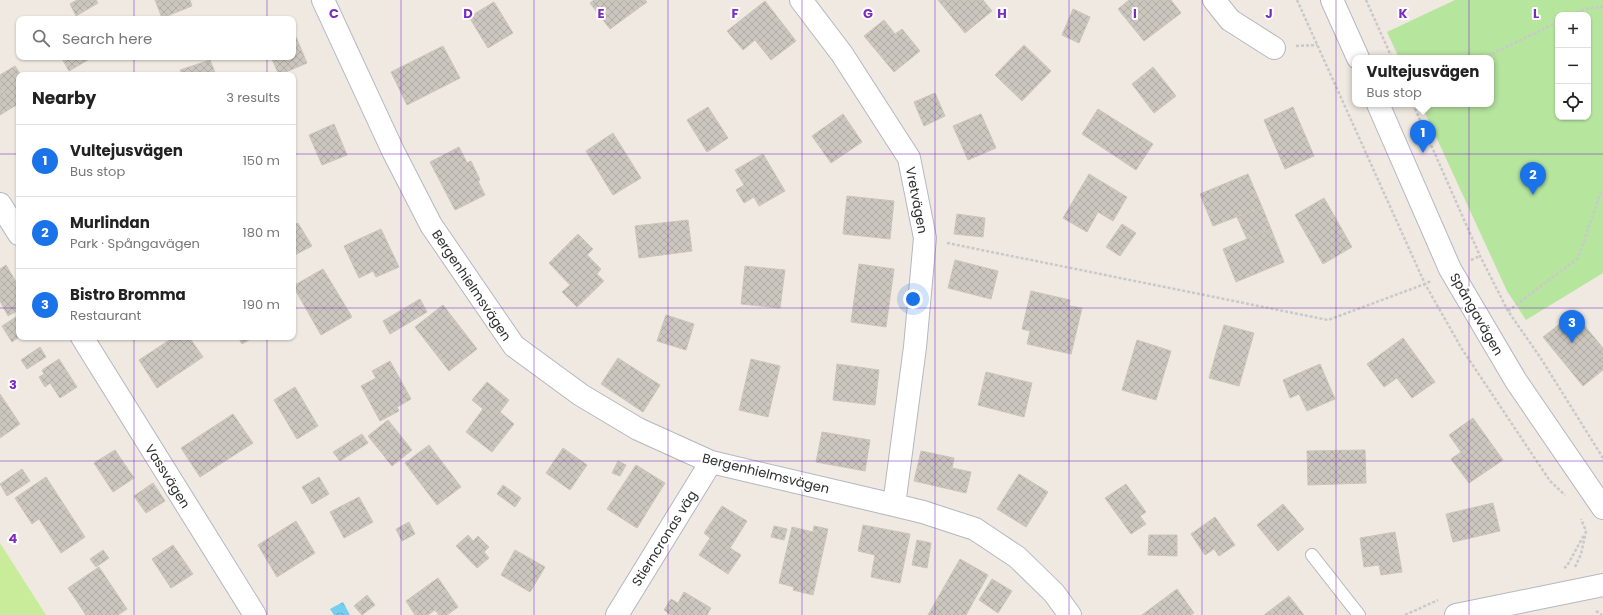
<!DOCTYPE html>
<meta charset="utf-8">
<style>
body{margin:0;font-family:Poppins,sans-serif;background:#f6f6f6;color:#222}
.controls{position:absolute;right:12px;top:12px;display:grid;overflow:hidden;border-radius:8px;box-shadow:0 1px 3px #0004}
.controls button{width:36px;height:36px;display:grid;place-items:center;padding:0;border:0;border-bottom:1px solid #e0e0e0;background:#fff;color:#222;font:20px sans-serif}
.you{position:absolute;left:913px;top:299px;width:14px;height:14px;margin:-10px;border:3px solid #fff;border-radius:50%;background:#1a73e8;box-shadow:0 0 0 6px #1a73e833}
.badge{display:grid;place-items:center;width:26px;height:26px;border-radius:50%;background:#1a73e8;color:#fff;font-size:13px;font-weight:700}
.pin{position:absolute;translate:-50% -33px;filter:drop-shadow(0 1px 2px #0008)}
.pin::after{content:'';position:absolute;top:21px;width:14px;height:12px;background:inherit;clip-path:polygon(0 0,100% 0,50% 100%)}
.popup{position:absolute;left:1352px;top:55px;width:142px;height:52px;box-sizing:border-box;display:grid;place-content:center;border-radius:8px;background:#fff;filter:drop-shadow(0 1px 3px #0005);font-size:13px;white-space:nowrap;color:#767676}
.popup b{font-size:15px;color:#222}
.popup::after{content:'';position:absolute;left:50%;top:100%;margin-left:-8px;border:8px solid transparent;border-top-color:#fff}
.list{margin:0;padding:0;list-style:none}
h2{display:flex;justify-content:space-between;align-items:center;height:52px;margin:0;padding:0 16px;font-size:17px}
h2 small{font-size:13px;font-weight:400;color:#767676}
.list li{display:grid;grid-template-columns:26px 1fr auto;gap:12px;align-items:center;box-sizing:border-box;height:72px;padding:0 16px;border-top:1px solid #e0e0e0}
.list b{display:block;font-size:15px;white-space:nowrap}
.list p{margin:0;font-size:13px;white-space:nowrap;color:#767676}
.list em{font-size:13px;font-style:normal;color:#767676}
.icon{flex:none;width:22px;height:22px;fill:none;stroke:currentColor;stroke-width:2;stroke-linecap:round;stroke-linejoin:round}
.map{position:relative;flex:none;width:1603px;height:615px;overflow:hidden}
.search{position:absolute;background:#fff;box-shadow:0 1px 3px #0004;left:16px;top:16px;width:280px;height:44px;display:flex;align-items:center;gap:10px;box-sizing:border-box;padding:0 14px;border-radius:8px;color:#767676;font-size:15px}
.panel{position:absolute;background:#fff;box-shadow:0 1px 3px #0004;left:16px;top:72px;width:280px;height:268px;border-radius:8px}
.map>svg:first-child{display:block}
.park{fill:#b6e59e;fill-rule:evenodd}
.pitch{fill:#c9ec9a}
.water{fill:url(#water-waves)}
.building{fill:url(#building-cross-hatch);stroke:#cbc5ba}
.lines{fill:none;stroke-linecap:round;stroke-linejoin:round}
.service-casing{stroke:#b4b7c1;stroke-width:14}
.minor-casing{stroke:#b4b7c1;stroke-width:24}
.tertiary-casing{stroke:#b4b7c1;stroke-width:24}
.path{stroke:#c9c9c9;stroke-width:2.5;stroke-dasharray:3 2;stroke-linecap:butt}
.service{stroke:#fff;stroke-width:12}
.minor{stroke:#fff;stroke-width:22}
.tertiary{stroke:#fff;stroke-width:22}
.grid{fill:none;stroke:#7b2cbf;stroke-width:1;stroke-opacity:0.55}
.labels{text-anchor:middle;stroke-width:4;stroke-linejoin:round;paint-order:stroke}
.street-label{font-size:13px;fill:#2e2e2e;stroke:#fff}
.grid-label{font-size:13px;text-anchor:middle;font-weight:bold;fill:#7b2cbf;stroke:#fff;stroke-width:4;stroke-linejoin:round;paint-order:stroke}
</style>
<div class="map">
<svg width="1603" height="615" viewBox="0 0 1603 615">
<defs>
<pattern id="water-waves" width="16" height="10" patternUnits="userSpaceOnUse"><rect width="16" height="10" fill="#75cff0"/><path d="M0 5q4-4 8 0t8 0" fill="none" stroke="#66b2ce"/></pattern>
<pattern id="building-cross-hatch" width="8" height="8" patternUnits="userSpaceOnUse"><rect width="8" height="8" fill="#cbc7bf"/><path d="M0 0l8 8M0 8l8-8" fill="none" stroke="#afaba4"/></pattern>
</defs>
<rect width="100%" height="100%" fill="#efe9e1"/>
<!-- park -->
<path class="park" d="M 1455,0 L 1603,0 L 1603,273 L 1526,320 L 1507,291 L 1421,104 L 1491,104 L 1491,58 L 1399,58 L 1387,32 ZM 1558,15 L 1588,15 L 1588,117 L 1558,117 Z"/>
<!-- pitch -->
<path class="pitch" d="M 0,543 L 46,615 L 0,615 Z"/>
<!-- water -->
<path class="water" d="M 343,602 L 350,615 L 334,615 L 330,609 Z"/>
<!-- building -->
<path class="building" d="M 77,0 L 96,0 L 98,3 L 76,16 L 70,4 Z
M 155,0 L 190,0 L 192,6 L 162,18 Z
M 594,0 L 645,0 L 647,2 L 610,29 L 590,3 Z
M 938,0 L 983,0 L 992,11 L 965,33 Z
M 1129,0 L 1171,0 L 1181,13 L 1144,41 L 1118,9 Z
M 765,1 L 796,41 L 771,60 L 755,40 L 743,50 L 727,31 Z
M 494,2 L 513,33 L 488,48 L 469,17 Z
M 1073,9 L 1090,17 L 1079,43 L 1062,35 Z
M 884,20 L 895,34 L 902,29 L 920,51 L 894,72 L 864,36 Z
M 293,30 L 307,63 L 279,75 L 271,57 L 293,57 Z
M 1024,45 L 1051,71 L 1022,101 L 995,75 Z
M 443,46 L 460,78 L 407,105 L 391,72 Z
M 61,57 L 93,57 L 69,71 Z
M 210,60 L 216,75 L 182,75 L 180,70 Z
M 15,66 L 21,75 L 19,75 L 19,104 L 13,107 L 0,86 L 0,75 Z
M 1153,67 L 1176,96 L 1154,113 L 1132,84 Z
M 0,86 L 13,107 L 0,115 Z
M 935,93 L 945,116 L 924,126 L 914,102 Z
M 708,107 L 728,138 L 707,152 L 687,120 Z
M 1293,107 L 1314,156 L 1285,169 L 1264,120 Z
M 1098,109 L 1153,144 L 1136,170 L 1082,134 Z
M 843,114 L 862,142 L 831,163 L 812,136 Z
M 981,114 L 996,148 L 968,160 L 953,126 Z
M 334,124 L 347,155 L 322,165 L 309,135 Z
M 613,133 L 641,178 L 613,195 L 586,151 Z
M 459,147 L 467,163 L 471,161 L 480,180 L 478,181 L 485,195 L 455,210 L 430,162 Z
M 763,154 L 785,191 L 759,206 L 754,197 L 744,203 L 736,190 L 744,185 L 735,170 Z
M 1089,174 L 1127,197 L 1113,221 L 1098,212 L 1087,232 L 1063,218 Z
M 1248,174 L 1262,207 L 1213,226 L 1200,194 Z
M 847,196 L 894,201 L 890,239 L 843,234 Z
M 1324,198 L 1352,247 L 1323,264 L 1295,215 Z
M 1262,207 L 1271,229 L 1247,239 L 1237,217 Z
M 957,214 L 985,218 L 983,237 L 954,234 Z
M 688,220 L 692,251 L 639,258 L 635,226 Z
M 298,223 L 312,246 L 293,256 L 293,225 Z
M 1122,224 L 1136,233 L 1120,256 L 1106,247 Z
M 381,229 L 399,267 L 376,277 L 373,271 L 359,278 L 344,246 Z
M 1271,229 L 1284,262 L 1236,282 L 1223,249 Z
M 578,234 L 593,249 L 587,255 L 601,269 L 597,274 L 604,281 L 577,307 L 562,292 L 570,285 L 549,263 Z
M 955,260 L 998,271 L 991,299 L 948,288 Z
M 859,264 L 894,269 L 886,327 L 851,322 Z
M 6,265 L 19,287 L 19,310 L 8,316 L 0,301 L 0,269 Z
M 745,266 L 785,270 L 780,308 L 741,304 Z
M 323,269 L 352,317 L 321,335 L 293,286 Z
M 1031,291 L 1070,300 L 1069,306 L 1082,308 L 1071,354 L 1027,344 L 1030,331 L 1022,329 Z
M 420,299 L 427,312 L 390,334 L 383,321 Z
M 443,305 L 477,349 L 449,371 L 415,327 Z
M 1574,313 L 1603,348 L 1603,370 L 1583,386 L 1543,337 Z
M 19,315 L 19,337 L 12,342 L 2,326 Z
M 666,315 L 694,324 L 686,350 L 657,341 Z
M 1224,325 L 1254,333 L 1239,386 L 1209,378 Z
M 174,337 L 189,337 L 203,357 L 157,388 L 139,360 Z
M 238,337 L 254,337 L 242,344 Z
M 1403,338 L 1435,382 L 1412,398 L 1397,378 L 1384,387 L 1367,364 Z
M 1137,340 L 1171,351 L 1156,400 L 1122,390 Z
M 40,347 L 46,357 L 27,369 L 21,360 Z
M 618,358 L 660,385 L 643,412 L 601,384 Z
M 59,359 L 77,387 L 60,398 L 50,383 L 45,387 L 39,377 L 44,374 L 42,370 Z
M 751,359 L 780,366 L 768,417 L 739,410 Z
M 390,361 L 411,399 L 397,407 L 399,411 L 380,421 L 361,386 L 376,378 L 372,371 Z
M 837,364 L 879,370 L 875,405 L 833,400 Z
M 1320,364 L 1335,399 L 1307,411 L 1299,394 L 1290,398 L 1283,380 Z
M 986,372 L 1032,383 L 1024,417 L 978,405 Z
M 487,382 L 509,400 L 500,412 L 514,424 L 492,452 L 466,432 L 483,409 L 472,400 Z
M 295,387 L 318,426 L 297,439 L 274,400 Z
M 0,394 L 20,424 L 0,438 Z
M 233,414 L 253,443 L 200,477 L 181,448 Z
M 1473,418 L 1503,460 L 1469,483 L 1451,459 L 1461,452 L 1449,435 Z
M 388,420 L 412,450 L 392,466 L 368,436 Z
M 822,432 L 870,440 L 865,471 L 816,462 Z
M 362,434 L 368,443 L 340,461 L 333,452 Z
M 429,445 L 461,487 L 437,505 L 405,463 Z
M 563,448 L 587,465 L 570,490 L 546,473 Z
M 115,450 L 134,478 L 113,492 L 94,463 Z
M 1365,450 L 1366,483 L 1308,485 L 1307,451 Z
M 921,451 L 954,458 L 952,468 L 971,472 L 966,493 L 914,481 Z
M 618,461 L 626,465 L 620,476 L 612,473 Z
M 636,465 L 665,483 L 637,528 L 607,509 Z
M 22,469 L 30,481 L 7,496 L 0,484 Z
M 1019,474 L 1048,492 L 1026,527 L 997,509 Z
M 46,477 L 85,537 L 61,553 L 39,519 L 32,524 L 15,498 Z
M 319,477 L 329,494 L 312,504 L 302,487 Z
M 153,483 L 165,501 L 146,513 L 134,496 Z
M 1126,484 L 1146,512 L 1140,516 L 1146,524 L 1131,534 L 1105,498 Z
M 503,485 L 521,498 L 515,507 L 497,494 Z
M 359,497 L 373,522 L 344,538 L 330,512 Z
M 1493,503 L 1500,531 L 1453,542 L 1446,514 Z
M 1283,504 L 1304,529 L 1278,551 L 1257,525 Z
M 722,506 L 747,521 L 730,548 L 741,555 L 728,574 L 699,555 L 710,538 L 704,533 Z
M 1215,517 L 1235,545 L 1219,556 L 1214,549 L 1205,555 L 1191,534 Z
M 296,521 L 315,553 L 277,577 L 258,545 Z
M 409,522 L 415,534 L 402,541 L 396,529 Z
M 863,525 L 910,534 L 900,583 L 871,577 L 875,555 L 858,551 Z
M 774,526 L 787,529 L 784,540 L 771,537 Z
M 814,526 L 828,529 L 813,595 L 793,590 L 794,587 L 779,583 L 792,527 L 813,532 Z
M 1395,532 L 1402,572 L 1381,575 L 1379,565 L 1364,567 L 1360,538 Z
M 468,535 L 473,541 L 478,536 L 489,547 L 484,552 L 489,558 L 477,568 L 456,546 Z
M 1149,535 L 1177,535 L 1177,556 L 1148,555 Z
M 917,540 L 931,543 L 927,568 L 912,565 Z
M 173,545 L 193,574 L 171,588 L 152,559 Z
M 103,550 L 109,558 L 96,567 L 90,559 Z
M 515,550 L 545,567 L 530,592 L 501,575 Z
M 960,559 L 988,575 L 966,615 L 928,615 Z
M 99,567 L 127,609 L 118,615 L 86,615 L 68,588 Z
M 438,578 L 458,607 L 447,615 L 439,615 L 435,610 L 428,615 L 415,615 L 406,601 Z
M 992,579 L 1012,591 L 998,613 L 979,600 Z
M 1177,589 L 1194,613 L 1191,615 L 1142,615 Z
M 684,592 L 711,608 L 707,615 L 671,615 L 664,610 L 671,599 L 678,603 Z
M 367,595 L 375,605 L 362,615 L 354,606 Z
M 1289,596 L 1304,615 L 1264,615 Z"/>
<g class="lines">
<defs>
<path id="service" d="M 1312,555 L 1359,615"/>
<path id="minor" d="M 323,0 L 393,151 L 431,225 L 514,346 L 581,395 L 638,429 L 711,462 L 894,505 L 923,512 L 975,529 L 1017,557 L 1054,593 L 1070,615
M 801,0 L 842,54 L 909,158 L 925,238 L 915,347 L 894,505
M 1214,0 L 1230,20 L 1274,48
M 0,204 L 19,234
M 82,337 L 255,615
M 617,615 L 711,462
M 1456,615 L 1603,585"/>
<path id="tertiary" d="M 1332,0 L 1358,58
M 1378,104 L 1450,269 L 1516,381 L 1603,508"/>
</defs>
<!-- service casing -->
<use href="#service" class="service-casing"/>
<!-- minor casing -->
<use href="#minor" class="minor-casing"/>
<!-- tertiary casing -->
<use href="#tertiary" class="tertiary-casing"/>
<!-- path -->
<path class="path" d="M 1297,0 L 1425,284 L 1462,349 L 1550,481 L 1565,495
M 1366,0 L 1392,58
M 1572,15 L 1585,9 L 1603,7
M 1296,46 L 1317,45
M 1483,58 L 1558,22
M 1413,104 L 1480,256 L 1508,311 L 1540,357 L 1603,458
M 947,243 L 1328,320 L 1425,284 L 1431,281
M 1471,260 L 1480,256
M 1508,311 L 1578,258 L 1601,192 L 1603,190
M 1575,567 L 1581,554 L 1586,531 L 1581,519
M 1564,568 L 1567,566 L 1584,535
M 1596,611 L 1602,615
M 1405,615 L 1438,600"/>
<!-- service -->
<use href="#service" class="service"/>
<!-- minor -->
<use href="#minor" class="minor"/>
<!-- tertiary -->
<use href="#tertiary" class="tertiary"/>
</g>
<!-- grid -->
<path class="grid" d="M 134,0 L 134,19M 267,0 L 267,19M 401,0 L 401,615M 534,0 L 534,615M 668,0 L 668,615M 802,0 L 802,615M 935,0 L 935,615M 1069,0 L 1069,615M 1202,0 L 1202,615M 1336,0 L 1336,615M 1469,0 L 1469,615M 134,57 L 134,75M 267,57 L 267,75M 0,154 L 19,154M 293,154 L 1603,154M 0,308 L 19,308M 293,308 L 1603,308M 134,337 L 134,615M 267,337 L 267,615M 0,461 L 1603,461"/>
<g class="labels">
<!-- street labels -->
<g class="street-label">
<text transform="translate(917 200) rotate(79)" y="5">Vretvägen</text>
<text transform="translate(472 285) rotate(56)" y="5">Bergenhielmsvägen</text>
<text transform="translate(1477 314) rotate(60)" y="5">Spångavägen</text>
<text transform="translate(766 473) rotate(14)" y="5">Bergenhielmsvägen</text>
<text transform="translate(168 476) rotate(58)" y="5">Vassvägen</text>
<text transform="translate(664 538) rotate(-58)" y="5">Stierncronas väg</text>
</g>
</g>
<g class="grid-label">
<text x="334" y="18">C</text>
<text x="468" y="18">D</text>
<text x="601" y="18">E</text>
<text x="735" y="18">F</text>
<text x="868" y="18">G</text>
<text x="1002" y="18">H</text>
<text x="1135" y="18">I</text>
<text x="1269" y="18">J</text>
<text x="1403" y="18">K</text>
<text x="1536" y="18">L</text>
<text x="13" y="389">3</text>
<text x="13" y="543">4</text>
</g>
</svg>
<div class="controls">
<button>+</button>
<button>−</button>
<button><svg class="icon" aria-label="locate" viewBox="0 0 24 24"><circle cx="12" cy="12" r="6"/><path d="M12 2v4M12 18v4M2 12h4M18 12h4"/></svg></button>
</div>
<div class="you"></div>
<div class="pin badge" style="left:1423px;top:153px">1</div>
<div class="popup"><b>Vultejusvägen</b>Bus stop</div>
<div class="pin badge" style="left:1533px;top:195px">2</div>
<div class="pin badge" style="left:1572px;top:343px">3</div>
<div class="search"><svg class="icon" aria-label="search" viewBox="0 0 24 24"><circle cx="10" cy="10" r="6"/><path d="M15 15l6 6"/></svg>Search here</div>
<section class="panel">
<h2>Nearby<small>3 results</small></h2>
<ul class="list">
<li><span class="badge">1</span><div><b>Vultejusvägen</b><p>Bus stop</p></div><em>150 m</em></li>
<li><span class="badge">2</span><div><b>Murlindan</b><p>Park · Spångavägen</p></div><em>180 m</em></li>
<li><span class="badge">3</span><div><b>Bistro Bromma</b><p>Restaurant</p></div><em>190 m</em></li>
</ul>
</section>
</div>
